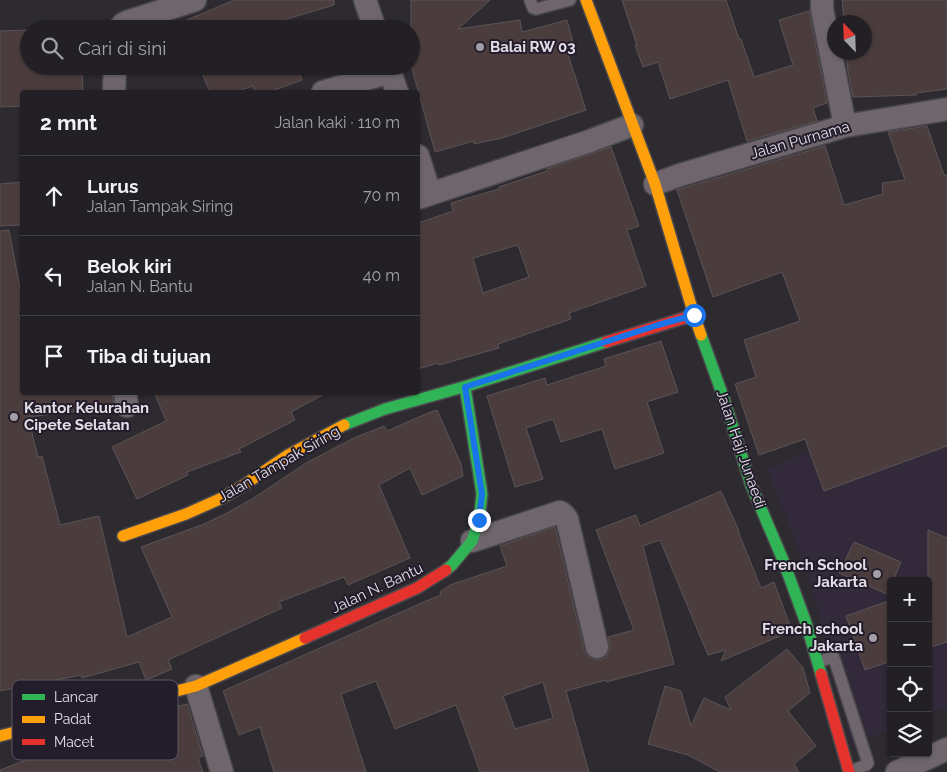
<!DOCTYPE html>
<html lang="id">
<meta charset="utf-8">
<style>
body{margin:0;font-family:Raleway,sans-serif;background:#2a282c;color:#f1f3f6}
.controls{position:absolute;right:15px;bottom:15px;display:grid;overflow:hidden;border-radius:5px;box-shadow:0 1px 4px #0004}
.controls button{width:45px;height:45px;display:grid;place-items:center;padding:0;border:0;border-bottom:1px solid #3f3e41;background:#222024;color:#f1f3f6;font:25px sans-serif}
.compass{position:absolute;left:827px;top:15px;width:45px;height:45px;border-radius:50%;background:#222024;box-shadow:0 1px 4px #0004;rotate:337deg}
.stop{position:absolute;width:15px;height:15px;margin:-11px;border:4px solid #1a73e8;border-radius:50%;background:#fff}
.stop.end{background:#1a73e8;border-color:#fff;box-shadow:0 1px 5px #0008}
.list{margin:0;padding:0;list-style:none}
h2{display:flex;justify-content:space-between;align-items:center;height:65px;margin:0;padding:0 20px;font-size:21px}
h2 small{font-size:16px;font-weight:400;color:#a2a3a6}
.list li{display:grid;grid-template-columns:32px 1fr auto;gap:15px;align-items:center;box-sizing:border-box;height:80px;padding:0 20px;border-top:1px solid #3f3e41}
.list b{display:block;font-size:19px;white-space:nowrap}
.list p{margin:0;font-size:16px;white-space:nowrap;color:#a2a3a6}
.list em{font-size:16px;font-style:normal;color:#a2a3a6}
.icon{flex:none;width:28px;height:28px;fill:none;stroke:currentColor;stroke-width:2;stroke-linecap:round;stroke-linejoin:round}
.map{position:relative;flex:none;width:947px;height:772px;overflow:hidden}
.search{position:absolute;background:#222024;box-shadow:0 1px 4px #0004;left:20px;top:20px;width:400px;height:55px;display:flex;align-items:center;gap:12px;box-sizing:border-box;padding:0 18px;border-radius:28px;color:#a2a3a6;font-size:19px}
.panel{position:absolute;background:#222024;box-shadow:0 1px 4px #0004;left:20px;top:90px;width:400px;height:305px;border-radius:5px}
.map>svg:first-child{display:block}
.built{fill:#32293b}
.building{fill:#4b3c3d;stroke:#5a5456;fill-rule:evenodd}
.lines{fill:none;stroke-linecap:round;stroke-linejoin:round}
.lane-casing{stroke:#4a484d;stroke-width:14}
.street-casing{stroke:#4a484d;stroke-width:25}
.fast-casing{stroke:#4a484d;stroke-width:14}
.slow-casing{stroke:#4a484d;stroke-width:14}
.jam-casing{stroke:#4a484d;stroke-width:14}
.lane{stroke:#6e666c;stroke-width:11}
.street{stroke:#6e666c;stroke-width:22}
.fast{stroke:#30b455;stroke-width:11}
.slow{stroke:#ff9f0a;stroke-width:11}
.jam{stroke:#e5322d;stroke-width:11}
.route{stroke:#1a73e8;stroke-width:6}
.poi-dot{fill:#a39fa8;stroke:#231c2a;stroke-width:2}
.labels{text-anchor:middle;stroke-width:4;stroke-linejoin:round;paint-order:stroke}
.poi-label{font-size:15px;font-weight:bold;fill:#e3dee8;stroke:#231c2a;text-anchor:start}
.street-label{font-size:15px;fill:#e3dee8;stroke:#231c2a}
.key{fill:#231c2a;stroke:#5d5663;stroke-width:1}
.key-label{font-size:14px;fill:#e3dee8}
</style>
<div class="map">
<svg width="947" height="772" viewBox="0 0 947 772">
<rect width="100%" height="100%" fill="#2d2a30"/>
<!-- built -->
<path class="built" d="M 947,397 L 947,707 L 928,714 L 928,581 L 891,581 L 891,729 L 852,745 L 806,567 L 767,469 Z"/>
<!-- building -->
<path class="building" d="M 234,0 L 334,0 L 334,5 L 253,29 L 166,29 Z
M 411,0 L 490,0 L 458,29 L 520,20 L 522,32 L 567,20 L 574,46 L 566,48 L 586,110 L 502,138 L 474,144 L 474,141 L 435,152 L 411,65 Z
M 622,0 L 726,0 L 739,39 L 741,39 L 754,77 L 793,65 L 779,20 L 809,11 L 827,103 L 813,108 L 817,121 L 747,141 L 728,80 L 670,99 L 658,62 L 643,67 L 635,45 L 637,45 Z
M 842,0 L 947,0 L 947,89 L 916,93 L 917,95 L 853,97 L 848,71 L 846,52 L 864,52 L 864,22 L 844,22 Z
M 29,30 L 29,66 L 82,66 L 83,90 L 22,92 L 22,106 L 0,107 L 0,31 Z
M 199,66 L 298,66 L 297,67 L 302,80 L 269,92 L 255,92 L 253,86 L 236,92 L 210,92 Z
M 927,126 L 944,175 L 947,175 L 947,446 L 824,491 L 805,439 L 759,455 L 735,384 L 756,377 L 744,340 L 800,321 L 782,272 L 713,297 L 677,190 L 825,146 L 844,205 L 883,194 L 882,183 L 905,180 L 888,132 Z
M 611,147 L 639,226 L 627,230 L 646,286 L 569,313 L 571,319 L 498,344 L 499,348 L 439,365 L 438,363 L 418,369 L 418,223 L 453,211 L 451,203 L 499,189 L 499,187 L 547,171 L 547,169 ZM 518,245 L 529,277 L 483,293 L 473,258 Z
M 22,182 L 22,225 L 0,226 L 0,184 Z
M 9,230 L 22,299 L 22,309 L 18,310 L 22,333 L 22,392 L 112,392 L 114,407 L 28,417 L 38,457 L 42,456 L 60,525 L 99,516 L 127,637 L 172,617 L 141,547 L 204,524 L 229,512 L 252,499 L 306,463 L 354,438 L 384,426 L 387,431 L 428,413 L 437,410 L 461,464 L 463,476 L 422,495 L 410,468 L 379,485 L 410,558 L 348,585 L 344,577 L 279,602 L 282,608 L 168,660 L 172,669 L 146,680 L 139,662 L 82,678 L 81,675 L 0,691 L 0,231 Z
M 661,341 L 678,392 L 647,402 L 664,453 L 615,469 L 602,429 L 561,442 L 553,419 L 526,428 L 543,479 L 515,487 L 487,396 L 545,378 L 547,385 L 606,366 L 604,359 Z
M 154,392 L 328,392 L 291,412 L 295,420 L 239,449 L 241,452 L 187,472 L 188,475 L 137,499 L 112,447 L 166,421 Z
M 721,491 L 739,531 L 738,531 L 761,588 L 774,582 L 792,631 L 721,661 L 726,650 L 708,655 L 660,540 L 643,546 L 674,664 L 606,682 L 606,680 L 566,691 L 589,772 L 480,772 L 456,705 L 395,729 L 376,681 L 341,694 L 366,772 L 274,772 L 260,727 L 239,735 L 223,691 L 426,601 L 441,595 L 440,592 L 450,585 L 507,566 L 500,546 L 555,527 L 584,650 L 587,656 L 593,659 L 600,660 L 606,657 L 609,651 L 610,644 L 608,637 L 634,630 L 596,530 L 636,515 L 640,526 ZM 543,682 L 553,718 L 515,729 L 503,696 Z
M 928,530 L 947,538 L 947,642 L 928,648 Z
M 854,542 L 901,562 L 893,581 L 891,581 L 891,585 L 887,594 L 839,573 Z
M 891,600 L 891,661 L 865,670 L 846,616 Z
M 787,649 L 803,668 L 810,693 L 788,711 L 816,746 L 794,764 L 799,772 L 720,772 L 688,755 L 648,744 L 665,686 L 681,691 L 691,726 L 704,698 L 731,710 L 725,697 Z
M 187,704 L 203,756 L 198,758 L 203,772 L 0,772 L 0,770 L 103,731 L 153,713 Z"/>
<g class="lines">
<defs>
<path id="lane" d="M 530,0 L 533,8 L 536,9 L 570,0
M 818,662 L 833,657 L 834,658 L 868,763 L 866,765 L 849,772"/>
<path id="street" d="M 365,0 L 375,29
M 822,0 L 822,9 L 845,126
M 119,29 L 123,24 L 127,22 L 195,0
M 388,66 L 397,92
M 114,92 L 115,66
M 323,92 L 390,72
M 418,156 L 430,194
M 655,184 L 680,175 L 845,126 L 947,109
M 418,198 L 590,141 L 632,125
M 125,392 L 127,406
M 472,541 L 560,512 L 564,515 L 567,519 L 597,647
M 196,686 L 222,772
M 897,772 L 947,749"/>
<path id="fast" d="M 701,335 L 724,399 L 751,485 L 783,560 L 806,623 L 821,674
M 344,425 L 385,409 L 467,386 L 606,342
M 446,570 L 452,565 L 472,541 L 479,520 L 482,494 L 465,387"/>
<path id="slow" d="M 586,0 L 655,184 L 694,315 L 701,335
M 123,536 L 186,514 L 222,498 L 244,485 L 288,455 L 344,425
M 0,736 L 196,686 L 305,638"/>
<path id="jam" d="M 606,342 L 694,315
M 305,638 L 417,588 L 446,570
M 821,674 L 849,772"/>
</defs>
<!-- lane casing -->
<use href="#lane" class="lane-casing"/>
<!-- street casing -->
<use href="#street" class="street-casing"/>
<!-- fast casing -->
<use href="#fast" class="fast-casing"/>
<!-- slow casing -->
<use href="#slow" class="slow-casing"/>
<!-- jam casing -->
<use href="#jam" class="jam-casing"/>
<!-- lane -->
<use href="#lane" class="lane"/>
<!-- street -->
<use href="#street" class="street"/>
<!-- fast -->
<use href="#fast" class="fast"/>
<!-- slow -->
<use href="#slow" class="slow"/>
<!-- jam -->
<use href="#jam" class="jam"/>
</g>
<g class="lines">
<!-- route -->
<path class="route" d="M 479,520 L 482,494 L 465,387 L 658,325 L 694,315"/>
</g>
<!-- markers -->
<g class="poi-dot">
<circle cx="480" cy="47" r="5"/>
<circle cx="14" cy="417" r="5"/>
<circle cx="877" cy="574" r="5"/>
<circle cx="873" cy="638" r="5"/>
</g>
<g class="labels">
<!-- poi labels -->
<g class="poi-label">
<text x="490" y="52">Balai RW 03</text>
<text x="24" y="413">Kantor Kelurahan<tspan x="24" dy="17">Cipete Selatan</tspan></text>
<text x="867" y="570" text-anchor="end">French School<tspan x="867" dy="17">Jakarta</tspan></text>
<text x="863" y="634" text-anchor="end">French school<tspan x="863" dy="17">Jakarta</tspan></text>
</g>
<!-- street labels -->
<g class="street-label">
<text transform="translate(800 140) rotate(-16)" y="5">Jalan Purnama</text>
<text transform="translate(741 449) rotate(71)" y="5">Jalan Haji Junaedi</text>
<text transform="translate(279 464) rotate(-30)" y="5">Jalan Tampak Siring</text>
<text transform="translate(377 588) rotate(-25)" y="5">Jalan N. Bantu</text>
</g>
</g>
<!-- legend -->
<rect x="12" y="680" width="166" height="80" rx="8" class="key"/>
<rect x="22" y="694" width="23" height="6" fill="#30b455"/>
<rect x="22" y="716" width="23" height="7" fill="#ff9f0a"/>
<rect x="22" y="739" width="23" height="6" fill="#e5322d"/>
<g class="key-label">
<text x="54" y="702">Lancar</text>
<text x="54" y="724">Padat</text>
<text x="54" y="747">Macet</text>
</g>
</svg>
<div class="controls">
<button>+</button>
<button>−</button>
<button><svg class="icon" aria-label="locate" viewBox="0 0 24 24"><circle cx="12" cy="12" r="6"/><path d="M12 2v4M12 18v4M2 12h4M18 12h4"/></svg></button>
<button><svg class="icon" aria-label="layers" viewBox="0 0 24 24"><path d="M12 4l9 5-9 5-9-5zM3 14l9 5 9-5"/></svg></button>
</div>
<svg class="compass" viewBox="-18 -18 36 36"><path d="M0-13l5 13h-10z" fill="#e53935"/><path d="M0 13l5-13h-10z" fill="#a2a3a6"/></svg>
<div class="stop" style="left:694px;top:315px"></div>
<div class="stop end" style="left:479px;top:520px"></div>
<div class="search"><svg class="icon" aria-label="search" viewBox="0 0 24 24"><circle cx="10" cy="10" r="6"/><path d="M15 15l6 6"/></svg>Cari di sini</div>
<section class="panel">
<h2>2 mnt<small>Jalan kaki · 110 m</small></h2>
<ul class="list">
<li><svg class="icon" aria-label="ahead" viewBox="0 0 24 24"><path d="M12 20V5M6 11l6-6 6 6"/></svg><div><b>Lurus</b><p>Jalan Tampak Siring</p></div><em>70 m</em></li>
<li><svg class="icon" aria-label="left" viewBox="0 0 24 24"><path d="M17 20v-9H6M10 6l-5 5 5 5"/></svg><div><b>Belok kiri</b><p>Jalan N. Bantu</p></div><em>40 m</em></li>
<li><svg class="icon" aria-label="arrive" viewBox="0 0 24 24"><path d="M6 21V4h12l-3 4 3 4H6"/></svg><div><b>Tiba di tujuan</b></div></li>
</ul>
</section>
</div>
